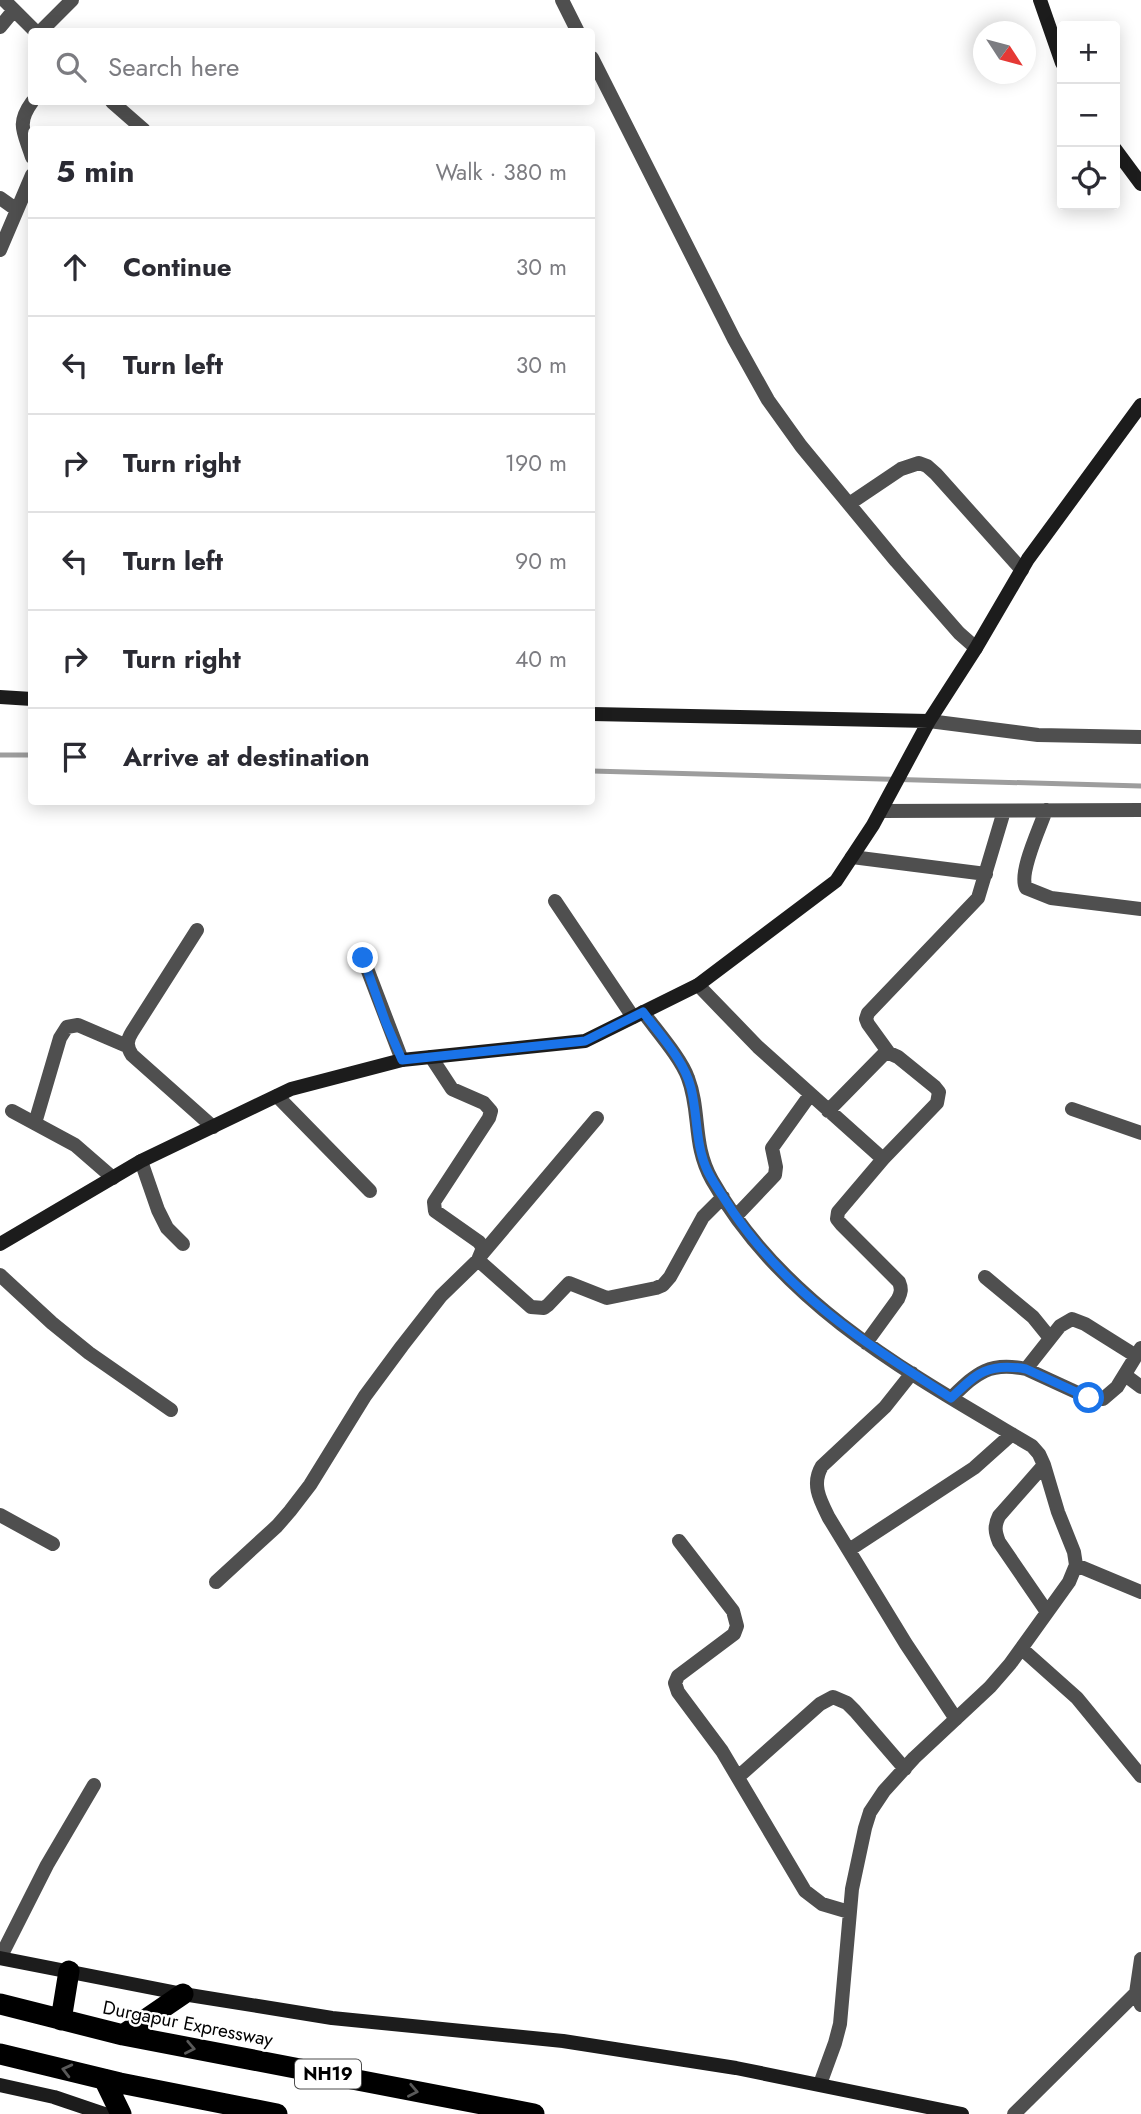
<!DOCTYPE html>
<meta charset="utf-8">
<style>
body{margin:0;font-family:Jost,sans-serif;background:#f7f7f7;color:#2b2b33}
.controls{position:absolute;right:21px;top:21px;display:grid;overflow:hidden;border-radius:7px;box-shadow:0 4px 18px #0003}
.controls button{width:63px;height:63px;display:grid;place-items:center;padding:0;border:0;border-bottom:2px solid #e1e1e2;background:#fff;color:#2b2b33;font:35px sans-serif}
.compass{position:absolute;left:973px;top:21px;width:63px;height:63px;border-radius:50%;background:#fff;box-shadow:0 4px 18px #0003;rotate:126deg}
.stop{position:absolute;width:21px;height:21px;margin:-16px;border:5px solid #1a73e8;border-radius:50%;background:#fff}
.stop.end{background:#1a73e8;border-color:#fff;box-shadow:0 2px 7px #0008}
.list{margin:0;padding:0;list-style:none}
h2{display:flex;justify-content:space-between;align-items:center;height:91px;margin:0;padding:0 28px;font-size:30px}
h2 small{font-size:23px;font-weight:400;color:#7c7c81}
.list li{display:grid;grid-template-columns:46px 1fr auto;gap:21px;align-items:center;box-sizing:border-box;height:98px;padding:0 28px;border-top:2px solid #e1e1e2}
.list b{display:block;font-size:26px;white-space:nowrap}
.list em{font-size:23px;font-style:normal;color:#7c7c81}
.icon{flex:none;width:38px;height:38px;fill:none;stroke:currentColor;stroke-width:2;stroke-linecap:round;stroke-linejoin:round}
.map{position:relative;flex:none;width:1141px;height:2114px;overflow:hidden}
.search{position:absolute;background:#fff;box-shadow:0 4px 18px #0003;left:28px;top:28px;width:567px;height:77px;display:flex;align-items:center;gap:18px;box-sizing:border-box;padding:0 24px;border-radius:7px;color:#7c7c81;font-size:26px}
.panel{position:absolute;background:#fff;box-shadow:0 4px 18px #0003;left:28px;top:126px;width:567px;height:679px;border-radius:7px}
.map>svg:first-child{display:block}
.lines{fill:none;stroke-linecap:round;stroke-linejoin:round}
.stream{stroke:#9d9d9d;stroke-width:5}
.street{stroke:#4f4f4f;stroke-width:14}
.secondary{stroke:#1c1c1c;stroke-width:14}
.highway{stroke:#000;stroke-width:21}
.oneway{stroke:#595959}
.route{stroke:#1a73e8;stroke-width:9}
.labels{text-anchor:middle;stroke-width:5;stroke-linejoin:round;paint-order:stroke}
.shield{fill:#fff;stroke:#4c4c4c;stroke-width:2}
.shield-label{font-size:18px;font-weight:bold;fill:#000}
.street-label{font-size:19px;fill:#000;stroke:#fff}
</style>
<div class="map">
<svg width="1141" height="2114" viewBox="0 0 1141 2114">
<rect width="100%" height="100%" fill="#fff"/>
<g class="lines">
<!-- stream -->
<path class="stream" d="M 0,755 L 32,755
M 592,771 L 1141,786"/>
<!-- street -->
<path class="street" d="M 4,0 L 36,32
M 562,0 L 578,32
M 0,27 L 14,10
M 40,32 L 72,0
M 592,58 L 734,339 L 768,400 L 801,446 L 896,561 L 959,633 L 976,648
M 112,102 L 144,130
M 32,157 C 24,132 16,124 32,102
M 0,198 L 17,210
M 0,250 L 32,175
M 849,504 L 901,469 L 919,463 L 927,466 L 936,474 L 1022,570
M 929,721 L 1038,735 L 1141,737
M 1046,810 C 1040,828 1018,873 1026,888 L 1051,898 L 1141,909
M 881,811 L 1141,810
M 852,857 L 986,874
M 555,901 L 633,1017
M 197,930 L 132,1032 C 127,1040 126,1046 132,1055 L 213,1127
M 363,958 L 402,1060
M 698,985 L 758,1047 L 883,1159
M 643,1012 C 656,1030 681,1058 688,1078 C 701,1112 692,1145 712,1180 C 783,1306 912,1375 1032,1446 L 1039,1454 L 1044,1465 L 1058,1512 L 1074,1552 L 1076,1565 L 1069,1582 L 1010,1664 L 990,1687 L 914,1758 L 884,1791 L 870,1812 L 865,1828 L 852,1889 L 840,2024 L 835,2043 L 820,2084
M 889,1053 L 868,1024 L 866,1019 L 868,1013 L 978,898 L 1004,811
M 277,1096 L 370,1191
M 1072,1109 L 1141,1133
M 12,1111 L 75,1145 L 113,1178
M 828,1111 L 883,1055 L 889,1053 L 898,1057 L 935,1087 L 939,1092 L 937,1103 L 883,1159 L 838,1212 L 837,1219 L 841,1224 L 899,1282 C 902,1289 901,1293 898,1299 L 866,1343
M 35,1123 L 60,1038 L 67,1027 L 78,1025 L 127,1046
M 141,1161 L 158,1210 L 167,1228 L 183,1244
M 736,1216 L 775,1175 L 776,1167 L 772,1148 L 810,1095
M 482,1254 L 597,1118
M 478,1260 L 531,1307 L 544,1308 L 548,1305 L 569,1283 L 607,1298 L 656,1288 L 663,1285 L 670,1277 L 703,1217 L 723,1197
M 0,1275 L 52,1323 L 89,1353 L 171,1410
M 985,1277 L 1033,1317 L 1050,1338
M 1026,1369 L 1060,1326 L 1072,1319 L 1085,1324 L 1136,1356
M 912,1373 L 885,1407 L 822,1466 C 811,1484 820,1500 829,1518 L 906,1644 L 956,1719
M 1125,1375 L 1141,1387
M 951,1398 C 976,1374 988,1361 1026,1369 L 1089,1398 L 1103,1399 L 1117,1387 L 1141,1348
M 1044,1465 L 999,1516 C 994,1526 995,1532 999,1542 L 1047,1612
M 0,1515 L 53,1544
M 679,1541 L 733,1611 L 737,1626 L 734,1634 L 678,1676 L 675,1683 L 678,1692 L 722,1751 L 805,1891 L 822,1904 L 849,1912
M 849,1550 L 974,1468 L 1012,1434
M 1076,1565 L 1141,1592
M 216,1582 L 277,1526 L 290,1511 L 310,1485 L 365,1396 L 402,1346 L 441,1296 L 478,1260 L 483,1248 L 479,1242 L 435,1211 L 434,1202 L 489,1118 L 491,1111 L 484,1103 L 452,1089 L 431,1057
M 1022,1649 L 1077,1698 L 1141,1776
M 738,1777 L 820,1704 L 833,1697 L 847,1703 L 855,1711 L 905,1769
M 0,1958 L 47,1865 L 94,1785
M 1141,1959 L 1136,1993 L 1141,2005
M 1014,2114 L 1136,1993"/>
<!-- secondary -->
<path class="secondary" d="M 1040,0 L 1062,63
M 1115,149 L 1141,184
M 0,697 L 32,699
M 592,714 L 929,721
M 0,1244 L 141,1161 L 291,1089 L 402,1060 L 585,1041 L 698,985 L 836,881 L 873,825 L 929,721 L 976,648 L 1028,559 L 1141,405
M 0,1958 L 183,1994 L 332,2018 L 563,2041 L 736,2068 L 962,2114
M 0,2085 L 54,2097 L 104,2114"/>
<!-- highway -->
<path class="highway" d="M 0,2004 L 123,2035 L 534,2114
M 61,2020 L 69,1971
M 123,2035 L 183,1994
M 0,2054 L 120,2083 L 277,2114
M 104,2079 L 121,2114"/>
</g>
<!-- one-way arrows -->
<defs><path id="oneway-chevron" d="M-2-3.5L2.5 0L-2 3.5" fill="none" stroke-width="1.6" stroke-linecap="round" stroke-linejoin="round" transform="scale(1.75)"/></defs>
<g class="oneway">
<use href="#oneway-chevron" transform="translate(190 2048) rotate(11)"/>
<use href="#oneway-chevron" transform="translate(67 2070) rotate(-166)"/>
<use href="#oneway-chevron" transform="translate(413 2091) rotate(11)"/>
</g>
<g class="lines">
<!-- route -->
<path class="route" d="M 363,958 L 386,1023 L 402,1060 L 585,1041 L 643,1012 C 660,1035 684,1060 691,1088 C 698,1116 695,1145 708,1172 C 715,1186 725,1199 733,1212 C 791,1297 867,1344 951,1398 C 976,1374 988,1362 1026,1369 L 1089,1398"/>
</g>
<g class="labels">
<!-- shield labels -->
<rect class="shield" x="295" y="2059.5" width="66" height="29" rx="5"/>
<g class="shield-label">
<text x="328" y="2080">NH19</text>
</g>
<!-- street labels -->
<g class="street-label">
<text transform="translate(188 2023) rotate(11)" y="7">Durgapur Expressway</text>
</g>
</g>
</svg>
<div class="controls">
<button>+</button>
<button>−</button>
<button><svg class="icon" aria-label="locate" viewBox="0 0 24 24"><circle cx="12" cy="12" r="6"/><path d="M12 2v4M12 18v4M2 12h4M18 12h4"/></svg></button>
</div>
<svg class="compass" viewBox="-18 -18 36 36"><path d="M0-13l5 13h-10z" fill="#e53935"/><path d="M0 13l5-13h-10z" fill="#7c7c81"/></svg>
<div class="stop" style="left:1089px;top:1398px"></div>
<div class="stop end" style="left:363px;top:958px"></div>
<div class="search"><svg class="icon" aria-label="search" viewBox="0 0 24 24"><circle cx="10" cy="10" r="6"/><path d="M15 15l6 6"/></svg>Search here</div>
<section class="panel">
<h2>5 min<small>Walk · 380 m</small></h2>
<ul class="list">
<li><svg class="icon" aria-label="ahead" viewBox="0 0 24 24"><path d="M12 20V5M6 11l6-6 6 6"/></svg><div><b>Continue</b></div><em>30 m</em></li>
<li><svg class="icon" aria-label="left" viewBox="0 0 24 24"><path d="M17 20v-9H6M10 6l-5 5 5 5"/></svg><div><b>Turn left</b></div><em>30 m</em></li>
<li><svg class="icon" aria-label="right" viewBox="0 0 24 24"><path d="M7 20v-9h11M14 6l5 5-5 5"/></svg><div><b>Turn right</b></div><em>190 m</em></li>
<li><svg class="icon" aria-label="left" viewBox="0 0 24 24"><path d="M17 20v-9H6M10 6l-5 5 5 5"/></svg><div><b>Turn left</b></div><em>90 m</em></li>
<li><svg class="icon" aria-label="right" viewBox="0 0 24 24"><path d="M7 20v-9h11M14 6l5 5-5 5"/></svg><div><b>Turn right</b></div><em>40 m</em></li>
<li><svg class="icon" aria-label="arrive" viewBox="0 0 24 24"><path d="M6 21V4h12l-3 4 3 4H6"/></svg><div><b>Arrive at destination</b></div></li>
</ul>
</section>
</div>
